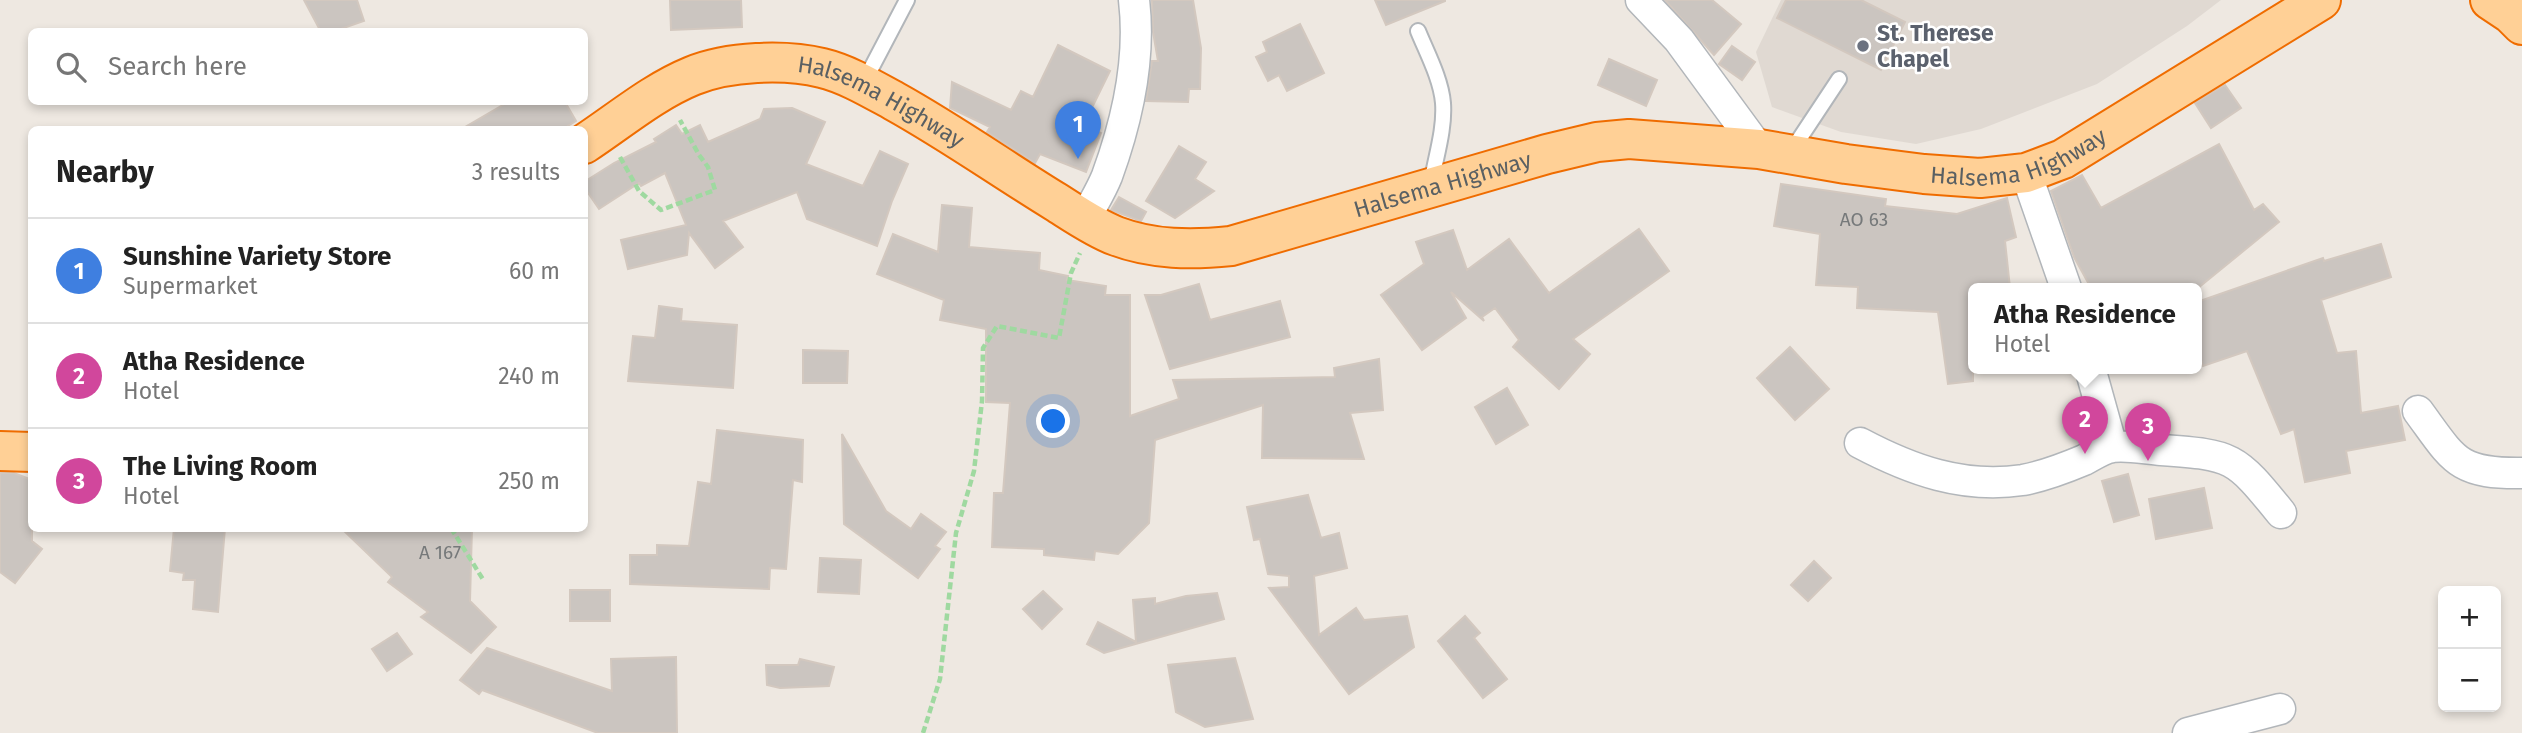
<!DOCTYPE html>
<meta charset="utf-8">
<style>
body{margin:0;font-family:"Fira Sans",sans-serif;background:#f2f2f2;color:#222}
.controls{position:absolute;right:21px;bottom:21px;display:grid;overflow:hidden;border-radius:10px;box-shadow:0 4px 10px #0003}
.controls button{width:63px;height:63px;display:grid;place-items:center;padding:0;border:0;border-bottom:2px solid #e0e0e0;background:#fff;color:#222;font:35px sans-serif}
.you{position:absolute;left:1054px;top:422px;width:24px;height:24px;margin:-18px;border:5px solid #fff;border-radius:50%;background:#1a73e8;box-shadow:0 0 0 10px #1a73e833}
.badge{display:grid;place-items:center;width:46px;height:46px;border-radius:50%;background:#1a73e8;color:#fff;font-size:23px;font-weight:700}
.pin{position:absolute;translate:-50% -58px;filter:drop-shadow(0 2px 4px #0008)}
.pin::after{content:'';position:absolute;top:37px;width:24px;height:21px;background:inherit;clip-path:polygon(0 0,100% 0,50% 100%)}
.popup{position:absolute;left:1968px;top:283px;width:234px;height:91px;box-sizing:border-box;display:grid;place-content:center;border-radius:10px;background:#fff;filter:drop-shadow(0 2px 5px #0005);font-size:23px;white-space:nowrap;color:#767676}
.popup b{font-size:26px;color:#222}
.popup::after{content:'';position:absolute;left:50%;top:100%;margin-left:-14px;border:14px solid transparent;border-top-color:#fff}
.list{margin:0;padding:0;list-style:none}
h2{display:flex;justify-content:space-between;align-items:center;height:91px;margin:0;padding:0 28px;font-size:30px}
h2 small{font-size:23px;font-weight:400;color:#767676}
.list li{display:grid;grid-template-columns:46px 1fr auto;gap:21px;align-items:center;box-sizing:border-box;height:105px;padding:0 28px;border-top:2px solid #e0e0e0}
.list b{display:block;font-size:26px;white-space:nowrap}
.list p{margin:0;font-size:23px;white-space:nowrap;color:#767676}
.list em{font-size:23px;font-style:normal;color:#767676}
.icon{flex:none;width:38px;height:38px;fill:none;stroke:currentColor;stroke-width:2;stroke-linecap:round;stroke-linejoin:round}
.map{position:relative;flex:none;width:2522px;height:733px;overflow:hidden}
.search{position:absolute;background:#fff;box-shadow:0 4px 10px #0003;left:28px;top:28px;width:560px;height:77px;display:flex;align-items:center;gap:18px;box-sizing:border-box;padding:0 24px;border-radius:10px;color:#767676;font-size:26px}
.panel{position:absolute;background:#fff;box-shadow:0 4px 10px #0003;left:28px;top:126px;width:560px;height:406px;border-radius:10px}
.map>svg:first-child{display:block}
.education{fill:#e0d9d2}
.building{fill:#cbc5c0;stroke:#d3c8bf;stroke-width:2}
.lines{fill:none;stroke-linecap:round;stroke-linejoin:round}
.service-casing{stroke:#b2b6ba;stroke-width:18}
.minor-casing{stroke:#b2b6ba;stroke-width:33}
.trunk-casing{stroke:#ef6c00;stroke-width:42}
.path{stroke:#9fd9a0;stroke-width:4.5;stroke-dasharray:7 3.5;stroke-linecap:butt}
.service{stroke:#fff;stroke-width:14}
.minor{stroke:#fff;stroke-width:30}
.trunk{stroke:#ffd096;stroke-width:38}
.worship-dot{fill:#6b7280;stroke:#fff;stroke-width:2.5}
.labels{text-anchor:middle;stroke-width:5;stroke-linejoin:round;paint-order:stroke}
.number-label{font-size:19px;fill:#76797a}
.worship-label{font-size:23px;font-weight:bold;fill:#5b616d;stroke:#fff;text-anchor:start}
.street-label{font-size:23px;fill:#5a6063;stroke:#fff}
</style>
<div class="map">
<svg width="2522" height="733" viewBox="0 0 2522 733">
<rect width="100%" height="100%" fill="#eee8e1"/>
<!-- education -->
<path class="education" d="M 1781,0 L 2221,0 L 2187,26 L 2097,84 L 1981,129 L 1916,144 L 1841,132 L 1772,107 L 1756,52 Z"/>
<!-- building -->
<path class="building" d="M 304,0 L 357,0 L 364,21 L 332,32 L 321,32 Z
M 670,0 L 741,0 L 742,27 L 671,30 Z
M 1152,0 L 1193,0 L 1201,48 L 1200,89 L 1189,89 L 1188,102 L 1146,101 L 1152,61 L 1158,61 L 1153,32 Z
M 1375,0 L 1445,0 L 1445,1 L 1386,25 Z
M 1665,0 L 1712,0 L 1741,24 L 1714,55 Z
M 1786,0 L 1861,0 L 1905,22 L 1881,70 L 1777,18 Z
M 1300,24 L 1324,73 L 1287,91 L 1279,75 L 1268,81 L 1256,57 L 1267,52 L 1263,42 Z
M 1058,45 L 1110,71 L 1083,126 L 1101,133 L 1086,172 L 1040,154 L 1035,163 L 987,132 L 990,127 L 950,108 L 952,82 L 1011,110 L 1021,91 L 1033,97 Z
M 1732,46 L 1755,62 L 1742,80 L 1719,64 Z
M 1609,59 L 1657,80 L 1646,106 L 1598,85 Z
M 2225,85 L 2241,108 L 2211,128 L 2195,103 Z
M 508,102 L 565,102 L 576,121 L 561,130 L 460,130 Z
M 792,108 L 825,122 L 806,164 L 863,186 L 880,151 L 908,164 L 892,201 L 877,246 L 807,219 L 797,192 L 723,221 L 743,247 L 715,268 L 689,233 L 687,255 L 628,269 L 621,240 L 686,225 L 665,173 L 641,186 L 639,183 L 599,209 L 584,187 L 584,182 L 614,163 L 656,142 L 654,139 L 676,125 L 682,134 L 700,125 L 708,142 L 760,119 L 764,109 Z
M 2219,144 L 2254,210 L 2263,204 L 2279,222 L 2198,288 L 2091,288 L 2074,257 L 2051,191 L 2082,175 L 2101,208 Z
M 1179,146 L 1206,162 L 1195,179 L 1214,191 L 1175,218 L 1146,201 Z
M 1781,184 L 1886,199 L 1885,206 L 1957,214 L 2007,198 L 2016,237 L 2005,241 L 2010,288 L 1973,288 L 1973,381 L 1948,384 L 1938,312 L 1857,308 L 1858,287 L 1816,285 L 1820,234 L 1774,226 Z
M 1119,197 L 1146,212 L 1141,221 L 1111,210 Z
M 942,205 L 972,208 L 969,247 L 1040,253 L 1039,270 L 1068,276 L 1067,280 L 1106,286 L 1105,295 L 1130,295 L 1130,416 L 1179,399 L 1173,380 L 1335,377 L 1334,368 L 1379,359 L 1383,410 L 1350,413 L 1364,459 L 1262,458 L 1263,405 L 1155,440 L 1149,523 L 1118,554 L 1095,551 L 1094,560 L 1044,555 L 1044,549 L 992,547 L 994,493 L 1003,493 L 1010,403 L 986,402 L 986,329 L 940,320 L 944,300 L 877,274 L 893,234 L 938,252 Z
M 1639,229 L 1669,271 L 1573,339 L 1590,354 L 1559,389 L 1513,347 L 1519,340 L 1495,308 L 1482,317 L 1484,321 L 1451,292 L 1466,318 L 1422,350 L 1381,295 L 1424,264 L 1416,242 L 1453,230 L 1467,270 L 1509,239 L 1549,293 Z
M 2381,244 L 2391,277 L 2321,300 L 2337,353 L 2356,351 L 2361,413 L 2398,406 L 2405,440 L 2346,451 L 2350,473 L 2305,482 L 2294,429 L 2281,434 L 2247,351 L 2203,366 L 2197,348 L 2197,302 L 2323,258 L 2324,261 Z
M 1199,284 L 1210,320 L 1280,301 L 1290,337 L 1170,369 L 1145,295 L 1161,295 Z
M 659,306 L 682,309 L 681,321 L 737,325 L 733,388 L 628,381 L 633,336 L 655,338 Z
M 1790,347 L 1829,389 L 1795,420 L 1757,378 Z
M 803,350 L 848,351 L 847,383 L 803,383 Z
M 1507,388 L 1528,425 L 1496,444 L 1475,407 Z
M 717,430 L 803,440 L 802,482 L 793,480 L 786,569 L 770,568 L 769,589 L 630,584 L 630,555 L 657,555 L 657,545 L 689,546 L 698,482 L 711,484 Z
M 842,434 L 886,511 L 911,529 L 921,514 L 946,532 L 935,546 L 940,549 L 918,578 L 844,524 Z
M 0,473 L 14,473 L 32,480 L 32,541 L 42,549 L 15,583 L 0,572 Z
M 2128,474 L 2139,515 L 2114,522 L 2102,481 Z
M 2204,488 L 2212,528 L 2156,539 L 2149,499 Z
M 1308,495 L 1321,538 L 1339,533 L 1347,568 L 1314,576 L 1319,635 L 1356,608 L 1364,620 L 1407,616 L 1414,647 L 1349,694 L 1269,588 L 1289,587 L 1289,576 L 1268,574 L 1260,539 L 1254,540 L 1247,507 Z
M 174,528 L 225,528 L 218,612 L 193,609 L 195,580 L 183,580 L 184,573 L 170,571 Z
M 341,528 L 472,528 L 470,601 L 496,627 L 471,653 L 421,617 L 428,612 L 388,582 L 392,577 Z
M 820,558 L 861,560 L 859,594 L 818,592 Z
M 1814,561 L 1831,578 L 1808,601 L 1791,585 Z
M 570,590 L 610,590 L 610,621 L 570,621 Z
M 1043,591 L 1062,609 L 1042,629 L 1023,609 Z
M 1217,593 L 1224,619 L 1104,653 L 1087,644 L 1098,622 L 1136,642 L 1133,600 L 1155,598 L 1155,604 L 1186,596 Z
M 1465,616 L 1480,633 L 1474,638 L 1507,679 L 1483,698 L 1438,641 Z
M 397,633 L 412,654 L 387,671 L 372,649 Z
M 487,648 L 612,691 L 611,659 L 676,657 L 677,733 L 598,733 L 482,690 L 479,694 L 460,680 Z
M 1235,658 L 1253,719 L 1205,727 L 1176,712 L 1168,665 Z
M 800,659 L 834,667 L 829,686 L 780,688 L 767,685 L 766,665 L 798,665 Z"/>
<g class="lines">
<defs>
<path id="service" d="M 1418,31 C 1427,53 1441,79 1443,103 C 1445,130 1435,159 1431,185
M 864,82 L 907,0
M 1792,150 L 1839,79"/>
<path id="minor" d="M 1641,0 L 1679,40 L 1759,149
M 2026,173 L 2066,288
M 1085,219 C 1092,205 1101,191 1107,176 C 1127,121 1141,58 1134,0
M 2090,368 L 2112,447
M 2418,411 C 2454,460 2457,474 2522,473
M 1860,443 C 1911,470 1963,489 2023,480 C 2044,476 2065,468 2084,460 C 2092,456 2103,448 2113,447 C 2127,445 2146,449 2161,450 C 2233,455 2235,456 2281,513
M 2188,733 L 2280,709"/>
<g id="trunk">
<path d="M 2490,0 L 2511,14 L 2522,25"/>
<path id="s1" d="M 584,144 C 619,121 653,92 692,76 C 728,61 785,59 822,68 C 847,74 872,89 894,101 C 950,132 1002,169 1056,202 C 1075,214 1095,228 1116,236 C 1153,250 1192,250 1231,246 L 1547,154 L 1597,142 L 1629,139 L 1759,149 L 1846,164 L 1924,174 L 1980,178 L 2026,173 L 2063,159 L 2321,0"/>
<path d="M 0,451 L 32,452"/>
</g>
</defs>
<!-- service casing -->
<use href="#service" class="service-casing"/>
<!-- minor casing -->
<use href="#minor" class="minor-casing"/>
<!-- trunk casing -->
<use href="#trunk" class="trunk-casing"/>
<!-- path -->
<path class="path" d="M 620,157 L 639,191 L 661,210 L 715,190 L 708,167 L 699,155 L 680,120
M 451,528 L 484,581
M 923,733 L 940,679 L 956,533 L 974,471 L 982,401 L 983,348 L 997,326 L 1059,338 L 1071,273 L 1080,253"/>
<!-- service -->
<use href="#service" class="service"/>
<!-- minor -->
<use href="#minor" class="minor"/>
<!-- trunk -->
<use href="#trunk" class="trunk"/>
</g>
<!-- markers -->
<circle class="worship-dot" cx="1863" cy="46" r="7"/>
<g class="labels">
<!-- number labels -->
<g class="number-label">
<text x="1864" y="226">AO 63</text>
<text x="440" y="559">A 167</text>
</g>
<!-- worship labels -->
<g class="worship-label">
<text x="1877" y="41">St. Therese<tspan x="1877" dy="26">Chapel</tspan></text>
</g>
<!-- street labels -->
<g class="street-label">
<text dy="8" stroke="none"><textPath href="#s1" startOffset="327">Halsema Highway</textPath></text>
<text dy="8" stroke="none"><textPath href="#s1" startOffset="1524">Halsema Highway</textPath></text>
<text dy="8" stroke="none"><textPath href="#s1" startOffset="936">Halsema Highway</textPath></text>
</g>
</g>
</svg>
<div class="controls">
<button>+</button>
<button>−</button>
</div>
<div class="you"></div>
<div class="pin badge" style="left:1078px;top:159px;background:#3f7fe0">1</div>
<div class="pin badge" style="left:2085px;top:454px;background:#d1479c">2</div>
<div class="popup"><b>Atha Residence</b>Hotel</div>
<div class="pin badge" style="left:2148px;top:461px;background:#d1479c">3</div>
<div class="search"><svg class="icon" aria-label="search" viewBox="0 0 24 24"><circle cx="10" cy="10" r="6"/><path d="M15 15l6 6"/></svg>Search here</div>
<section class="panel">
<h2>Nearby<small>3 results</small></h2>
<ul class="list">
<li><span class="badge" style="background:#3f7fe0">1</span><div><b>Sunshine Variety Store</b><p>Supermarket</p></div><em>60 m</em></li>
<li><span class="badge" style="background:#d1479c">2</span><div><b>Atha Residence</b><p>Hotel</p></div><em>240 m</em></li>
<li><span class="badge" style="background:#d1479c">3</span><div><b>The Living Room</b><p>Hotel</p></div><em>250 m</em></li>
</ul>
</section>
</div>
